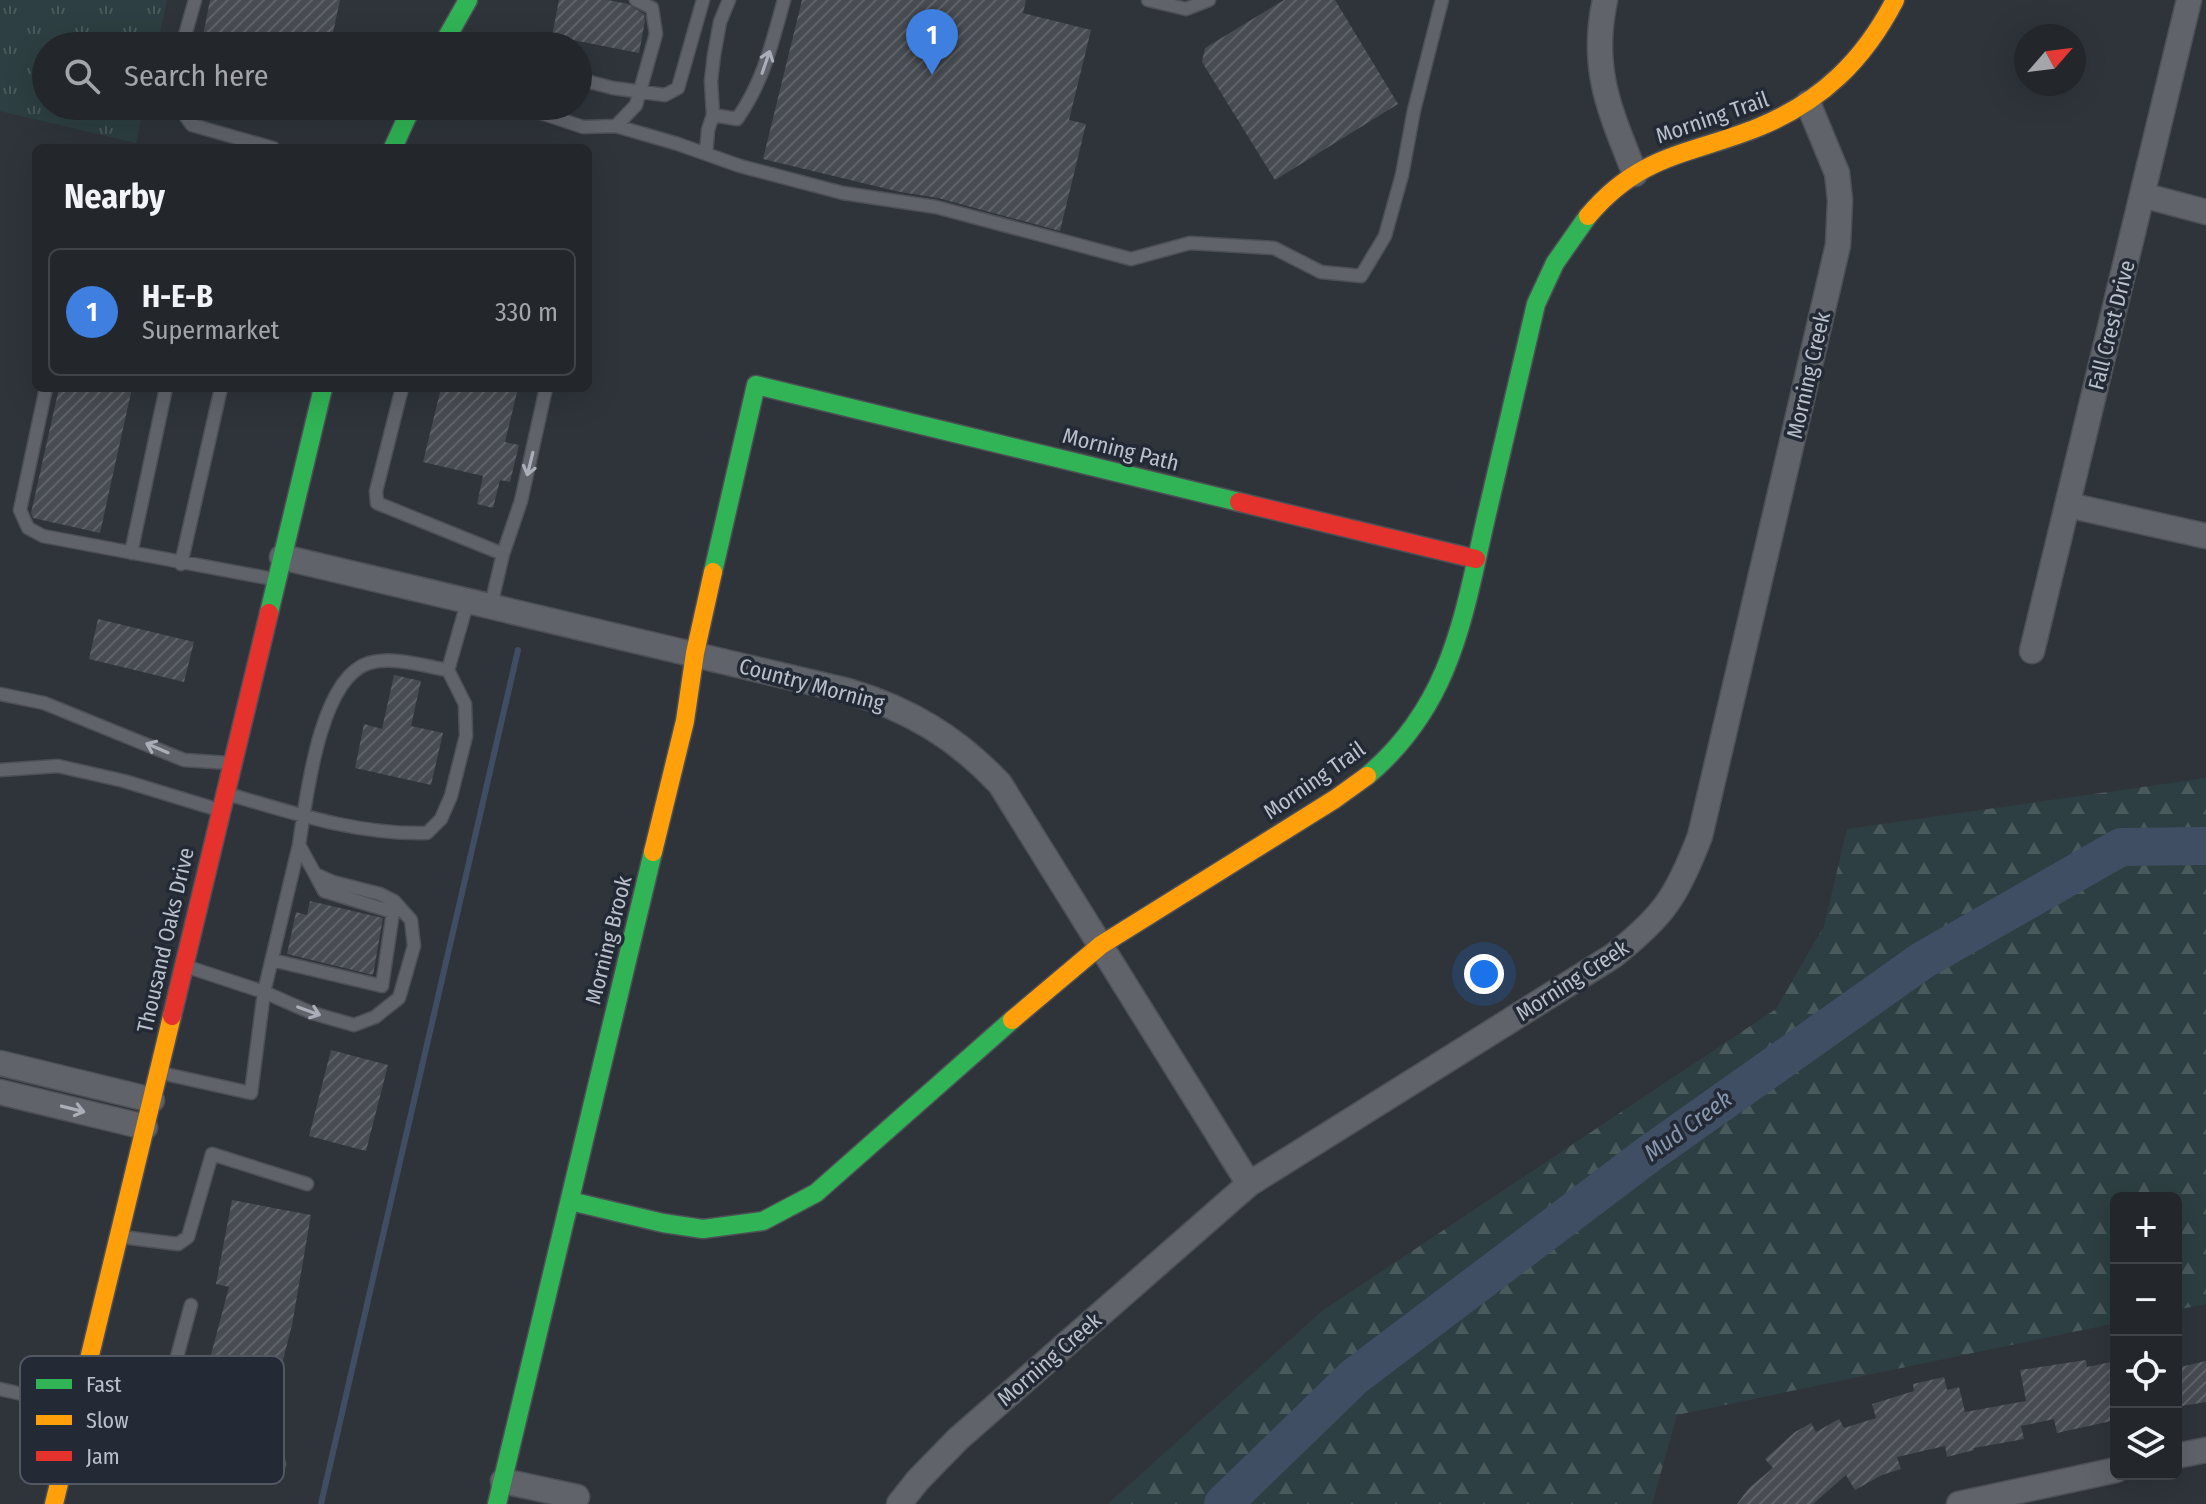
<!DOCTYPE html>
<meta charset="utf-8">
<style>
body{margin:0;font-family:"Fira Sans Condensed",sans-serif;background:#2b2f34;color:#f1f3f6}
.controls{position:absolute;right:24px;bottom:24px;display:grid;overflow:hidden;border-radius:12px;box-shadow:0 8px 32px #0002}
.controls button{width:72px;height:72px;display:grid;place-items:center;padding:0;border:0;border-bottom:2px solid #404448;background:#23272c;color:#f1f3f6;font:40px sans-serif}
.compass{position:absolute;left:2014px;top:24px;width:72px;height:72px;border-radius:50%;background:#23272c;box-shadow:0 8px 32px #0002;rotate:62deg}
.you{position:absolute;left:1484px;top:974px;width:28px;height:28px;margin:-20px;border:6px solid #fff;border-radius:50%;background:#1a73e8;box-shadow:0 0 0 12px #1a73e833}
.badge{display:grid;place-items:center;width:52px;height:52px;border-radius:50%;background:#8a9099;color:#fff;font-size:26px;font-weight:700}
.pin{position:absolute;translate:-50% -66px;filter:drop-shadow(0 2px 4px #0008)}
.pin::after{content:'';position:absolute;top:42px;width:28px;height:24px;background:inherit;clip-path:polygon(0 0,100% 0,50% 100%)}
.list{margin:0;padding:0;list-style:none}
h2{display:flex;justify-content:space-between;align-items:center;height:104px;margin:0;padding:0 32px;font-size:34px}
h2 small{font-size:26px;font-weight:400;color:#a3a5a9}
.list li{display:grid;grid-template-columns:52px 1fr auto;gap:24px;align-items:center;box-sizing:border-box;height:128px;margin:0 16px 16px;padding:0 16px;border:2px solid #404448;border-radius:12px}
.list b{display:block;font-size:30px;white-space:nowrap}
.list p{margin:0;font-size:26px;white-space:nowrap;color:#a3a5a9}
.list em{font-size:26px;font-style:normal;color:#a3a5a9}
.icon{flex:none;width:44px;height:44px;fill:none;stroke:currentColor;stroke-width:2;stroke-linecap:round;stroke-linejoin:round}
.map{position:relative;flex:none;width:2206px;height:1504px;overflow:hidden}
.search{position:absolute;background:#23272c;box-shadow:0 8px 32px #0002;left:32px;top:32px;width:560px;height:88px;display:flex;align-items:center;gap:20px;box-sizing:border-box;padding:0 28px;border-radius:44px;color:#a3a5a9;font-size:30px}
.panel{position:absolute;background:#23272c;box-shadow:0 8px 32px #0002;left:32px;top:144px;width:560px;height:248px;border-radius:12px}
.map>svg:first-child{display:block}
.forest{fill:url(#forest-firs)}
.park{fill:url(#park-tufts)}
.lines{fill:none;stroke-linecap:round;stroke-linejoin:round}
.stream{stroke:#404e63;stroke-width:6}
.river{stroke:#404e63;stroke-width:38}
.building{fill:url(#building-hatch)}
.lane-casing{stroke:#4d5056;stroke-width:15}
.street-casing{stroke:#4d5056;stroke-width:27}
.fast-casing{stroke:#4d5056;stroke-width:21}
.slow-casing{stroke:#4d5056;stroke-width:21}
.jam-casing{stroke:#4d5056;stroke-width:21}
.lane{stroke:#60636a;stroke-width:12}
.street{stroke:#60636a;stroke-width:24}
.fast{stroke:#30b455;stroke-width:18}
.slow{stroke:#ff9f0a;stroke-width:18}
.jam{stroke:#e5322d;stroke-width:18}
.oneway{stroke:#a9aeb8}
.labels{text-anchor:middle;stroke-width:7;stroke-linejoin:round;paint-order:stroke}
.street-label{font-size:22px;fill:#bbc1cb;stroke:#232a36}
.water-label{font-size:24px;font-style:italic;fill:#8697ae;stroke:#232a36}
.key{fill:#232a36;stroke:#515763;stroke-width:2}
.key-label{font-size:22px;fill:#bbc1cb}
</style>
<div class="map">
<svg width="2206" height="1504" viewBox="0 0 2206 1504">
<defs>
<pattern id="forest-firs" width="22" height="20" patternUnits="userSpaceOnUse" patternTransform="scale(2)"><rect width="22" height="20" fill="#2d3f42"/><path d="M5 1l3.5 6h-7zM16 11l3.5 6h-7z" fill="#4a595c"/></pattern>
<pattern id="park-tufts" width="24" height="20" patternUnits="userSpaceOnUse" patternTransform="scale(2)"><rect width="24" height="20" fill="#2d3f42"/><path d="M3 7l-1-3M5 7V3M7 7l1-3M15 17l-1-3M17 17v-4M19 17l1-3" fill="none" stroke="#4a595c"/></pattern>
<pattern id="building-hatch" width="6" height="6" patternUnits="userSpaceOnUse" patternTransform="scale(2)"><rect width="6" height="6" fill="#474c52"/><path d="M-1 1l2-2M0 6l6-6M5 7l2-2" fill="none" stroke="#60646a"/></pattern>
</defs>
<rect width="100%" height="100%" fill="#2f343b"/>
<!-- forest -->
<path class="forest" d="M 2206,778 L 2206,1304 L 2176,1310 L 2176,1198 L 2116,1198 L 2116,1323 L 1677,1415 L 1652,1504 L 1108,1504 L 1322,1311 L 1776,1009 L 1824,926 L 1847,829 Z"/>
<!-- park -->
<path class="park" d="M 0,0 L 167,0 L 157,46 L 46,46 L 46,106 L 144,106 L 136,143 L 0,111 Z"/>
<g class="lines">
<!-- stream -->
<path class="stream" d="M 321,1504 L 518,650"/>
<!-- river -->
<path class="river" d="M 1223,1504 L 1354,1377 L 1649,1154 L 1923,960 L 2121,847 L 2206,846"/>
</g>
<!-- building -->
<path class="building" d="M 210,0 L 340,0 L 330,46 L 201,46 Z
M 559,0 L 608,0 L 628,4 L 644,14 L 645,21 L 639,53 L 552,36 Z
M 802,0 L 1026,0 L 1023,13 L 1091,30 L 1069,120 L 1086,124 L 1060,231 L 938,198 L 900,192 L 763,159 Z
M 1284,0 L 1335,0 L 1398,104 L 1275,180 L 1202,62 L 1205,48 Z
M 59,388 L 132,388 L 100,533 L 33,518 L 31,513 Z
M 441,388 L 518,388 L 505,442 L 519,445 L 510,482 L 500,480 L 493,508 L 477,504 L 483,476 L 423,462 Z
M 98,619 L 194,642 L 184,682 L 89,659 Z
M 394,675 L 421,681 L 411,726 L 443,733 L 431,785 L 355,768 L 364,724 L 382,729 Z
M 310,901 L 383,918 L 373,975 L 287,954 L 296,912 L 307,915 Z
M 331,1050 L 388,1065 L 366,1151 L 309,1136 Z
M 232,1200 L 311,1215 L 292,1325 L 266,1426 L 206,1410 L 217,1369 L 208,1366 L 229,1287 L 216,1284 Z
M 2086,1360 L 2087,1367 L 2116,1361 L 2116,1420 L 2057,1433 L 2054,1419 L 2021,1426 L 2024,1439 L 1974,1448 L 1974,1450 L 1947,1457 L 1945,1446 L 1897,1457 L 1901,1469 L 1882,1475 L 1855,1490 L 1846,1475 L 1813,1504 L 1737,1504 L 1749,1488 L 1773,1468 L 1765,1459 L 1795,1432 L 1811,1423 L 1816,1432 L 1839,1419 L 1844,1428 L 1876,1418 L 1872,1404 L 1914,1391 L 1913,1384 L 1944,1377 L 1947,1390 L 1959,1387 L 1965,1412 L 2026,1401 L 2020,1370 Z
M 2206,1361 L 2206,1402 L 2176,1407 L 2176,1368 Z"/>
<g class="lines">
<defs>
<path id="lane" d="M 1148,0 L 1186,9 L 1209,0
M 182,46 L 195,0
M 578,79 L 613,88 L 665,95 L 678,88 L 703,0
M 178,106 L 192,125 L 273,148
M 520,106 L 583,127 L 616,126 L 636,105 L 656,34 L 652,8 L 636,0
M 713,115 L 737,119 C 763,83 772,43 784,0
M 616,126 L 678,144 L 740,166 L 843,193 L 936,207 L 1131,259 L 1190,243 L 1274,248 L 1321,272 L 1361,276 L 1385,236 L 1402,175 L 1414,110 L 1442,0
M 706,154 L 708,130 L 713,115 L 711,81 L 714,55 L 720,22 L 729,0
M 46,388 L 20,510 L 28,528 L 43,536 L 273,579
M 402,388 L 376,491 L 377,503 L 503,554 L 491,605
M 131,553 L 166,388
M 503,554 L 521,501 L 546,388
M 181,564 L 221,388
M 0,694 L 44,703 L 184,760 L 229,763
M 0,770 L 58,766 L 124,781 L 219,810
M 228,794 C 293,813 358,835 427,833 L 441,819 L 451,796 L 466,736 L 465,704 L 448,670 L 468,600
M 272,960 L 382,986 L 393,912 L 324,891 L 315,874
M 185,966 L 264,992 L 312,1013 L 354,1025 L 375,1017 L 399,998 L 414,946 L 411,920 L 394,901 L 380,894 L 333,882 L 315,874 L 299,845 C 306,800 319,678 369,663 C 394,656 424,666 448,670
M 161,1073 L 251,1093 L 264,992 L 299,845
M 122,1237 L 178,1244 L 188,1237 L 212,1154 L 307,1184
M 0,1389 L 77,1406 L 130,1429 L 279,1464
M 156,1435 L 191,1305"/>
<path id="street" d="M 1605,0 C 1590,69 1610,111 1635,174
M 2142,195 L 2206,212
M 2068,505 L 2206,536
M 282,557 L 848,691 C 909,709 957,738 1000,784 L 1249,1184
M 2032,651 L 2189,0
M 0,1063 L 152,1100
M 0,1092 L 145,1127
M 2176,1456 L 2206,1450
M 503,1481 L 577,1497
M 899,1504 L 918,1480 L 958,1439 L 1249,1184 L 1613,956 C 1664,916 1677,896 1700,836 L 1838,245 L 1840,200 L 1837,173 L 1808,103
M 1959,1504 L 2116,1470"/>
<path id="fast" d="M 442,46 L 468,0
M 393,148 L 412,106
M 713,572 L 756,385 L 1239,502
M 269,613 L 323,388
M 1367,776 C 1455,702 1464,610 1489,505 C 1505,438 1520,371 1536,304 L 1555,263 L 1588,216
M 570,1201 L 663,1223 L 703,1229 L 763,1221 L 816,1193 L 1012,1020
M 497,1504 L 653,852"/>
<path id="slow" d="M 1588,216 C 1641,153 1690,155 1759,127 C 1822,101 1864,60 1895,0
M 653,852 L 685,721 L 695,653 L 713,572
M 1012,1020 L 1101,945 L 1335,799 L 1367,776
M 54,1504 L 172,1016"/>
<path id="jam" d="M 1239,502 L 1476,559
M 172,1016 L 269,613"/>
</defs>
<!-- lane casing -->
<use href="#lane" class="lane-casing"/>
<!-- street casing -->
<use href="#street" class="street-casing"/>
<!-- fast casing -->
<use href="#fast" class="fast-casing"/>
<!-- slow casing -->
<use href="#slow" class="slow-casing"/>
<!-- jam casing -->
<use href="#jam" class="jam-casing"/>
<!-- lane -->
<use href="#lane" class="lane"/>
<!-- street -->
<use href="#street" class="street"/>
<!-- fast -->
<use href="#fast" class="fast"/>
<!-- slow -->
<use href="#slow" class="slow"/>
<!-- jam -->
<use href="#jam" class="jam"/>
</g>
<!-- one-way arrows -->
<defs><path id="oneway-shaft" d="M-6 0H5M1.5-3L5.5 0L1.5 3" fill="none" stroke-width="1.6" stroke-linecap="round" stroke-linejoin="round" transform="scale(2)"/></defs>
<g class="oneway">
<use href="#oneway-shaft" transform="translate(766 62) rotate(-71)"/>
<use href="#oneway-shaft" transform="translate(530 464) rotate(104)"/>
<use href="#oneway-shaft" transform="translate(157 748) rotate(-157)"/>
<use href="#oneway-shaft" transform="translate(309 1011) rotate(20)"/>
<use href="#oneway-shaft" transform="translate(73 1109) rotate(14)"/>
</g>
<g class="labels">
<!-- street labels -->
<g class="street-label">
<text transform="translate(1712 117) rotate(-19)" y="8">Morning Trail</text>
<text transform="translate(2111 325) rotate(-76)" y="8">Fall Crest Drive</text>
<text transform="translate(1808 375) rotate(-77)" y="8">Morning Creek</text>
<text transform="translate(1121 449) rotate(14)" y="8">Morning Path</text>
<text transform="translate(812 684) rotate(15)" y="8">Country Morning</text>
<text transform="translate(1314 780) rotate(-35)" y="8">Morning Trail</text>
<text transform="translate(165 940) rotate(-77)" y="8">Thousand Oaks Drive</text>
<text transform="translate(608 940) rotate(-76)" y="8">Morning Brook</text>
<text transform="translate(1572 980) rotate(-33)" y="8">Morning Creek</text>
<text transform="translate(1049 1359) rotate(-41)" y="8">Morning Creek</text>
</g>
<!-- water labels -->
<g class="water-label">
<text transform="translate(1688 1126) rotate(-36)" y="8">Mud Creek</text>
</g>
</g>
<!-- legend -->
<rect x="20" y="1356" width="264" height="128" rx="12" class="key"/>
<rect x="36" y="1379" width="36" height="10" fill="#30b455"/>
<rect x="36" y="1415" width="36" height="10" fill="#ff9f0a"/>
<rect x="36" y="1451" width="36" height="10" fill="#e5322d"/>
<g class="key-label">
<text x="86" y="1392">Fast</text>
<text x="86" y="1428">Slow</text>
<text x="86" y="1464">Jam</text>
</g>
</svg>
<div class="controls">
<button>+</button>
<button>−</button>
<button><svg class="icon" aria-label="locate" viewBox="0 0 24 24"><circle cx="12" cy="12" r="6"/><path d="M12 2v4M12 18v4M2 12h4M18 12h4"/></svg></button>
<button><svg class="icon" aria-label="layers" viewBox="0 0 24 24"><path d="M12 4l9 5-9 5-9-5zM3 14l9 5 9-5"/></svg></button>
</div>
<svg class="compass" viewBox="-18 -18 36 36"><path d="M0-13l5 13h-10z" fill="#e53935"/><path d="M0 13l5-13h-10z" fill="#a3a5a9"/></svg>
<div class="you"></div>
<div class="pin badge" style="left:932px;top:75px;background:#3f7fe0">1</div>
<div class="search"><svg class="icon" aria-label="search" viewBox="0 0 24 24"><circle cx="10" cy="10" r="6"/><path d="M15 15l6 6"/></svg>Search here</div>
<section class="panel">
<h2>Nearby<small></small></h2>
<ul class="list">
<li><span class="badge" style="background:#3f7fe0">1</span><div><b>H-E-B</b><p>Supermarket</p></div><em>330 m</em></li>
</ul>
</section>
</div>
